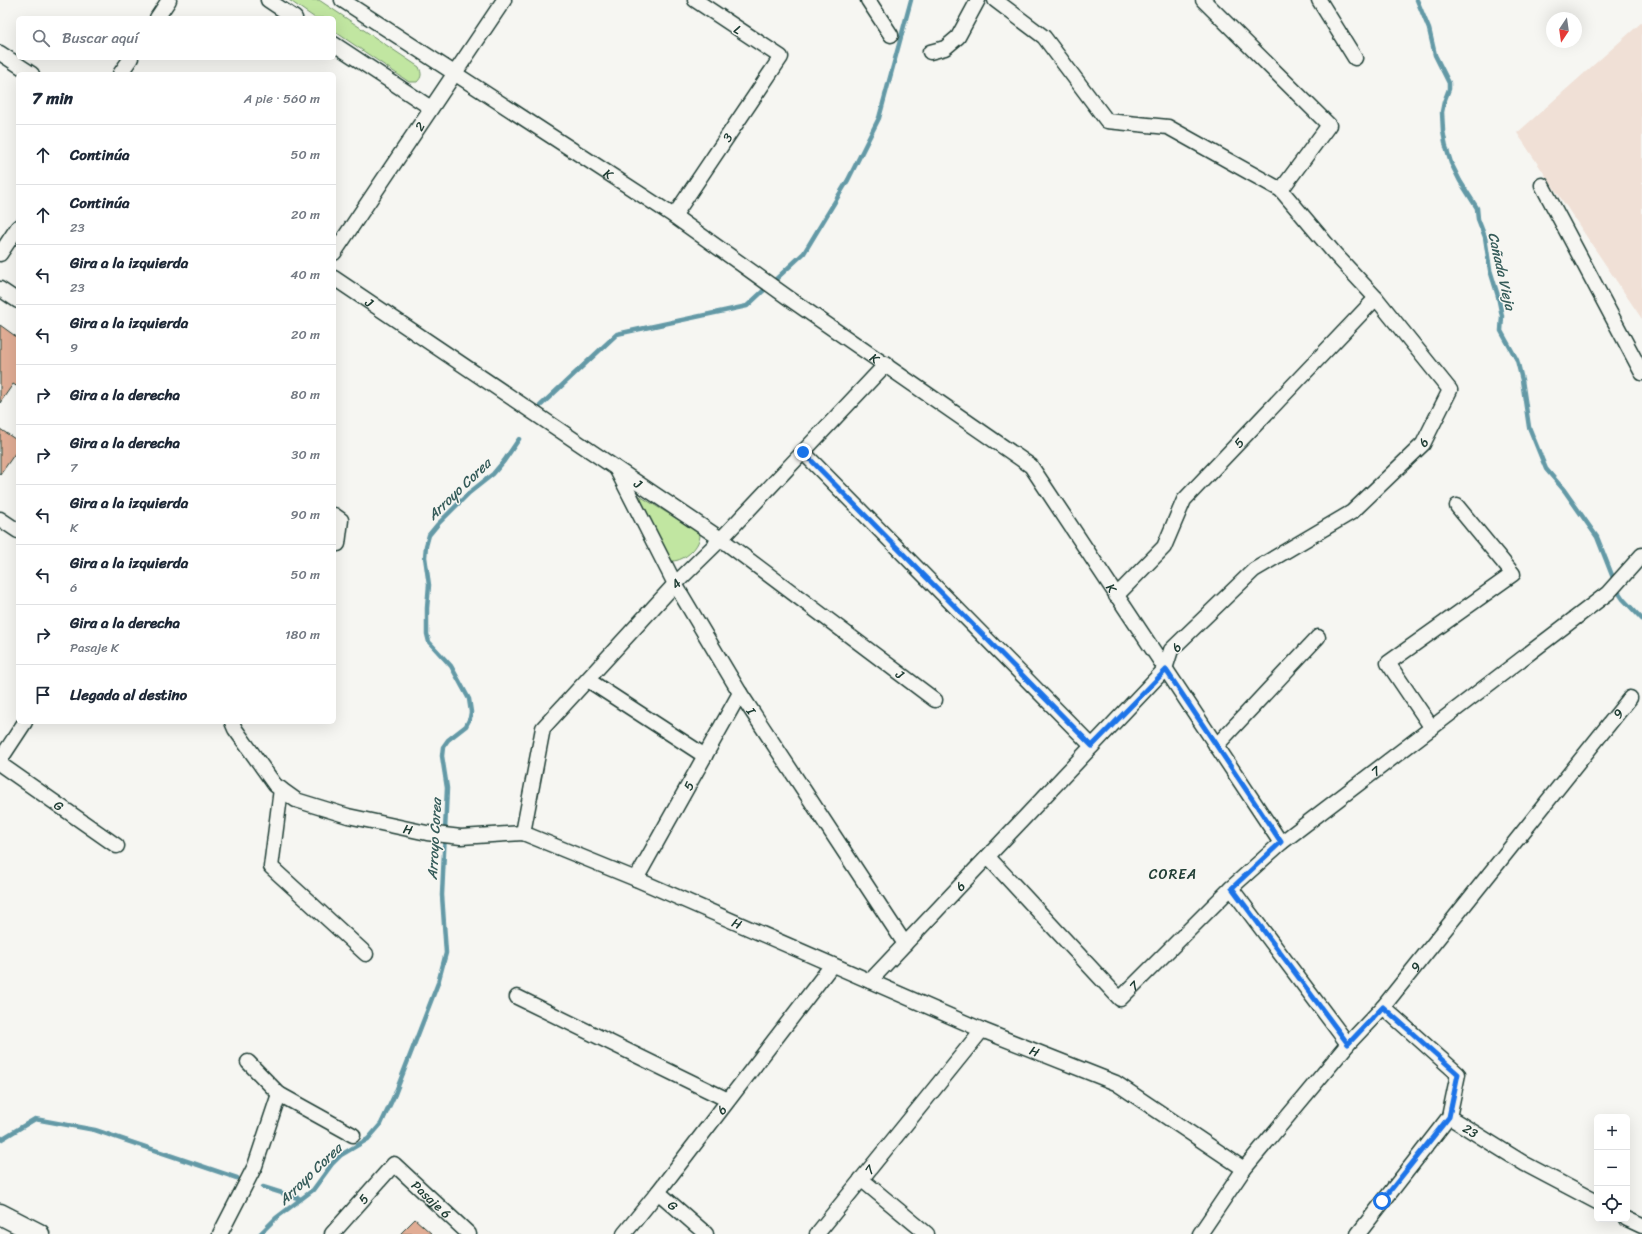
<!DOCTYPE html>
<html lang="es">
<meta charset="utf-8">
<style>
body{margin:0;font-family:Sriracha,sans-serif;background:#f6f6f7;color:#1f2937}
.controls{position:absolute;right:12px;bottom:12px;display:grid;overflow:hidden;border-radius:6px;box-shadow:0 4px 16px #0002}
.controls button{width:36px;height:36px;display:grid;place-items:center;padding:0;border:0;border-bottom:1px solid #e0e1e3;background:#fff;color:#1f2937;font:20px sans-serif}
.compass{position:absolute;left:1546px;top:12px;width:36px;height:36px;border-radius:50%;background:#fff;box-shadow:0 4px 16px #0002;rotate:193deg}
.stop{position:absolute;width:12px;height:12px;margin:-9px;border:3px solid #1a73e8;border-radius:50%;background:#fff}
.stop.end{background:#1a73e8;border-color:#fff;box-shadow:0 1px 4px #0008}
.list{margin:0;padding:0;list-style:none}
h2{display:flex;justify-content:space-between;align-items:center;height:52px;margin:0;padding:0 16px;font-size:17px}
h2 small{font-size:13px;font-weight:400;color:#747a83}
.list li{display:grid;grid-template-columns:26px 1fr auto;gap:12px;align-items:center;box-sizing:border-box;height:60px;padding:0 16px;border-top:1px solid #e0e1e3}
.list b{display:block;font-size:15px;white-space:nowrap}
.list p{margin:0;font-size:13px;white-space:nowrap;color:#747a83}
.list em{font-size:13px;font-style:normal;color:#747a83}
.icon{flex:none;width:22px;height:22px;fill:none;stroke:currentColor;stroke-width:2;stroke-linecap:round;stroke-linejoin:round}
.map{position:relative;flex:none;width:1642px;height:1234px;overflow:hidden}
.search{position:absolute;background:#fff;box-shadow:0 4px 16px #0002;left:16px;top:16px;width:320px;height:44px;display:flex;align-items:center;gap:10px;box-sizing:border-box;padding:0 14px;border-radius:6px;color:#747a83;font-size:15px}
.panel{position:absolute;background:#fff;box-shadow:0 4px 16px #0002;left:16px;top:72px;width:320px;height:652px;border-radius:6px}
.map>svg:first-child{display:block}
.built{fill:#f0e0d6}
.green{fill:#c1e6a1;stroke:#70926a}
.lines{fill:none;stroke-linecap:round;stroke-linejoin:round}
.stream{stroke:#6399a6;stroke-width:4.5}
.building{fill:#e1ad95;stroke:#1f3d34}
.street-casing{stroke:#1f3d34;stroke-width:17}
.secondary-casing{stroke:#1f3d34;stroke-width:23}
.street{stroke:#f6f6f2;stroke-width:14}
.secondary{stroke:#f6f6f2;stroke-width:20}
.route{stroke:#1a73e8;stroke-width:5}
.labels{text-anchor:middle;stroke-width:3;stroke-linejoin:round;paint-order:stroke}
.street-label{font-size:13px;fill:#1f3d34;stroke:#f6f6f2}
.water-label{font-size:14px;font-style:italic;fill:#365c5a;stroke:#f6f6f2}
.neighbourhood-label{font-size:14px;letter-spacing:1px;fill:#1f3d34;stroke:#f6f6f2}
</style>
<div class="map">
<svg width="1642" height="1234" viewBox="0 0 1642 1234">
<rect width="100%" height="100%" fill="#f6f6f2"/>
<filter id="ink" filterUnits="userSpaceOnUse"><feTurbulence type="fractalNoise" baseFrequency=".025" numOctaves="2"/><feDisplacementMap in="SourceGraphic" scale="8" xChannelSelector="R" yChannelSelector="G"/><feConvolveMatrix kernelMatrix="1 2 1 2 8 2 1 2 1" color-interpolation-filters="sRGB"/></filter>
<g filter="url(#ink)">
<!-- built -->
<path class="built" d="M 1642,22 L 1642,319 L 1517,133 Z"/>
<!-- green -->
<path class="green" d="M 289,0 L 319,0 L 419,67 C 422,74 422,77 417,82 L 409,82 L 334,31 L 334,18 L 315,18 Z
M 638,495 L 700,533 C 701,546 685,561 672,561 L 668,557 Z"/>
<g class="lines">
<!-- stream -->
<path class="stream" d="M 1417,0 L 1429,29 L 1435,55 L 1449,83 L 1449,89 L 1444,102 L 1442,112 L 1443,131 L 1446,147 L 1451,163 L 1460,181 L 1477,208 L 1478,219 L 1485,237 L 1490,270 L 1498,296 L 1502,316 L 1501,331 L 1517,360 L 1522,380 L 1529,427 L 1546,469 L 1564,490 L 1597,537 L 1619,593 L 1623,599 L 1642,619
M 540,406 L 617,334 L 747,306 L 804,253 L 848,180 L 879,118 L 911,0
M 0,1140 L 35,1119 L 95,1130 L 237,1178
M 263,1187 L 301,1199
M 260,1234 L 276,1218 L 313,1190 L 332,1164 L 341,1155 L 368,1139 L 381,1124 L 395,1094 L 438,983 L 446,953 L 442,895 L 447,788 L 442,756 L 443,747 L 448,740 L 466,726 L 470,718 L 471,712 L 469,699 L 451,666 L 429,642 L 427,634 L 427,608 L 429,585 L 425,557 L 426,546 L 429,535 L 438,524 L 469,493 L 493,474 L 504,461 L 519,439"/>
</g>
<!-- building -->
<path class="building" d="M 0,325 L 18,338 L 18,387 L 13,384 L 0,403 Z
M 0,429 L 18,441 L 18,449 L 0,475 Z
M 415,1219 L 432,1234 L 400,1234 Z"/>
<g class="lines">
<defs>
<g id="street">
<path d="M 268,0 L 295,18"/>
<path id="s1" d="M 342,0 L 674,216 L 790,299 L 1031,466 L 1281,843"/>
<path d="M 868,0 L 891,35"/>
<path d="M 1203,0 L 1329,125 L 1281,190"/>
<path d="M 1319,0 L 1355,58"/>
<path d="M 157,18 L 169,0"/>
<path d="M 334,44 L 431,108"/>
<path d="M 930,52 L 945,48 L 958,37 L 978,0"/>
<path d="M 0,53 L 32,74"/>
<path d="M 120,74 L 131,58"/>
<path d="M 1542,185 L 1642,373"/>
<path id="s2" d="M 674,216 L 781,57 L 695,0"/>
<path id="s3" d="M 334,253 L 504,0"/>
<path d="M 0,254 L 18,227"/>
<path id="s4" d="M 334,278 L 721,539 L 935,700"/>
<path d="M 0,289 L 18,301"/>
<path d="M 803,452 L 1092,746"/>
<path id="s5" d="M 617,470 L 675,584 L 740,693 L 905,944"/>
<path d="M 334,515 L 341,520 L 338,544"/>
<path d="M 0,519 L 18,531"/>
<path id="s6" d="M 1116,596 L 1164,547 L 1184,500 L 1376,298"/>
<path d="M 588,680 L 705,756"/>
<path id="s7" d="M 232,722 L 235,729 L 275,785 L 296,800 L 348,816 L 427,833 L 461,837 L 523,833 L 636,879 L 982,1030 L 1116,1083 L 1244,1169"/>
<path d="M 1432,728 L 1388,663 L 1513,574 L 1457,506"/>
<path d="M 1216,746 L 1318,637"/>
<path d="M 0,760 L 25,722"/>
<path id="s8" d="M 0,764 L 117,846"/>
<path d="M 281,789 L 271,867 L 366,954"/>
<path id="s9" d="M 523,833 L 543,728 L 675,584 L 721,539 L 886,364"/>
<path id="s10" d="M 988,857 L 1120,999 L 1231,888 L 1281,843 L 1608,593 L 1642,555"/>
<path id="s11" d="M 636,879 L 740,693"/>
<path d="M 1231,888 L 1348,1044"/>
<path id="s12" d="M 870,981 L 1165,669 L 1171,650 L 1254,570 L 1352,512 L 1423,444 L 1450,390 L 1376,298 L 1335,254 L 1281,190 L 1168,127 L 1107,121 L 1044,37 L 995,0"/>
<path d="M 517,997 L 728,1100"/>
<path id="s13" d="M 1383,1007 L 1458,1074 L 1449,1117 L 1525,1164 L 1597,1202"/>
<path d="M 248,1062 L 279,1094 L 353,1135"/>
<path d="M 861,1179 L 927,1234"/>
<path id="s14" d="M 658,1192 L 706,1234"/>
<path d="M 1627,1219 L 1642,1226"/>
<path d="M 220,1234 L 255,1166 L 279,1094"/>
<path id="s15" d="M 332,1234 L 394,1164 L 469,1234"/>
<path id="s16" d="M 624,1234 L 658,1192 L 832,965"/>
<path id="s17" d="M 817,1234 L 982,1030"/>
<path id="s18" d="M 1200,1234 L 1244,1169 L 1348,1044 L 1383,1007 L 1630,698"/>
<path d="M 1358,1234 L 1449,1117"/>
</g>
<path id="secondary" d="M 0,1214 L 39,1234"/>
</defs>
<!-- street casing -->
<use href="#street" class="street-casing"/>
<!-- secondary casing -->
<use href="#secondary" class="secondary-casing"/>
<!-- street -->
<use href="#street" class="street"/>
<!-- secondary -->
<use href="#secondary" class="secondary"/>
</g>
</g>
<g class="lines" filter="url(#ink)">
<!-- route -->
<path class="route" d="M 803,452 L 1092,746 L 1166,670 L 1281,842 L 1232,888 L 1348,1044 L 1383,1007 L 1458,1074 L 1449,1117 L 1382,1201"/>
</g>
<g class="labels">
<!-- street labels -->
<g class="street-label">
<text transform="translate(738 29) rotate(34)" y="5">L</text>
<text dy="5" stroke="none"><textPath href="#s3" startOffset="153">2</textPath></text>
<text dy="5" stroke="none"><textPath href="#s2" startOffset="95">3</textPath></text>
<text dy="5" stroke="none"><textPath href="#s1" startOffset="318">K</textPath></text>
<text dy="5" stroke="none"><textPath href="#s4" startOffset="43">J</textPath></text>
<text dy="5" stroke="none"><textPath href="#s1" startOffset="642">K</textPath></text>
<text dy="5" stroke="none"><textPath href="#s6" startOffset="199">5</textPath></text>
<text transform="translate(1423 442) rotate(-55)" y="5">6</text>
<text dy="5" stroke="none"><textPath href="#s4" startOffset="367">J</textPath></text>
<text dy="5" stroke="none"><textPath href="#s9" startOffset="303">4</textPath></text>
<text dy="5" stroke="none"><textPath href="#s1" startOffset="978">K</textPath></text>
<text transform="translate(1176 647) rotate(-51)" y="5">6</text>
<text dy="5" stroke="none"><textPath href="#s4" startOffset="691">J</textPath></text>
<text dy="5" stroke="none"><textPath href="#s5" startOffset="276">I</textPath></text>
<text dy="5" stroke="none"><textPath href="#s18" startOffset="668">9</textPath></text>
<text dy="5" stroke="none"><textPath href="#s10" startOffset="537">7</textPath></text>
<text dy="5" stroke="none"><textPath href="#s11" startOffset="107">5</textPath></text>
<text dy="5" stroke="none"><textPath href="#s8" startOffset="72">G</textPath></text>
<text dy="5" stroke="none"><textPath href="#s7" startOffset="218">H</textPath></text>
<text dy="5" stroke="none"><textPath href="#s12" startOffset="131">6</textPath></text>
<text dy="5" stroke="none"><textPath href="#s7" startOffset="566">H</textPath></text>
<text dy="5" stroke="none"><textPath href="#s18" startOffset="344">9</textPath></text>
<text dy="5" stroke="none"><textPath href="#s10" startOffset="213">7</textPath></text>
<text dy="5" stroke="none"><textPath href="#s7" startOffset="890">H</textPath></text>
<text dy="5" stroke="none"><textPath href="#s16" startOffset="158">6</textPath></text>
<text dy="5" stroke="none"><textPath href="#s13" startOffset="170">23</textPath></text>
<text dy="5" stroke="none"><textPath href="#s17" startOffset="83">7</textPath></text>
<text dy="5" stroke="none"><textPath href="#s15" startOffset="47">5</textPath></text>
<text dy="5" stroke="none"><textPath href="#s15" startOffset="145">Pasaje 6</textPath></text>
<text dy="5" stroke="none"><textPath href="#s14" startOffset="20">G</textPath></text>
</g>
<!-- water labels -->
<g class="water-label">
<text transform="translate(1502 271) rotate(77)" y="5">Cañada Vieja</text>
<text transform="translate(459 489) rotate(-44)" y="5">Arroyo Corea</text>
<text transform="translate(434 839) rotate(-87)" y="5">Arroyo Corea</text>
<text transform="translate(310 1174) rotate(-44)" y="5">Arroyo Corea</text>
</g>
<!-- neighbourhood labels -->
<g class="neighbourhood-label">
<text x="1173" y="879">COREA</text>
</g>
</g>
</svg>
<div class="controls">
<button>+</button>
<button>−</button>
<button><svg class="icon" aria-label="locate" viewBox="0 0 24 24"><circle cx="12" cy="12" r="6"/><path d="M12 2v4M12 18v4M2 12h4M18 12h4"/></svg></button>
</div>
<svg class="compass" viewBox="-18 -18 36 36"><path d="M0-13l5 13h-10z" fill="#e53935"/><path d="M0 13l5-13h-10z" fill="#747a83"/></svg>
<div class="stop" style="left:1382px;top:1201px"></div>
<div class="stop end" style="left:803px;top:452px"></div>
<div class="search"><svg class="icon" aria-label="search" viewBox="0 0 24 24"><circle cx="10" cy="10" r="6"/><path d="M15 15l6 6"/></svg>Buscar aquí</div>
<section class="panel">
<h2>7 min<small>A pie · 560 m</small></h2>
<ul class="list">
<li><svg class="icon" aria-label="ahead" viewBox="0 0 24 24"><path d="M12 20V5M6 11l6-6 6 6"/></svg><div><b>Continúa</b></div><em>50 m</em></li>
<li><svg class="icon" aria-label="ahead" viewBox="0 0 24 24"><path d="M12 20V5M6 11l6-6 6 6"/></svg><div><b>Continúa</b><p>23</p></div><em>20 m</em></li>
<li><svg class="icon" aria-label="left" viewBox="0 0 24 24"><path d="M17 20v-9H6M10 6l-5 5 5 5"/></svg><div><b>Gira a la izquierda</b><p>23</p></div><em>40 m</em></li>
<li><svg class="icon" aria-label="left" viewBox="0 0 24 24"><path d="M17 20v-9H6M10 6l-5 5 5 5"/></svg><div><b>Gira a la izquierda</b><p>9</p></div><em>20 m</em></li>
<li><svg class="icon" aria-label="right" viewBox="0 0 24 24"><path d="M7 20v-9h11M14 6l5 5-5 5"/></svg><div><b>Gira a la derecha</b></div><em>80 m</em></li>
<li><svg class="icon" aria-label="right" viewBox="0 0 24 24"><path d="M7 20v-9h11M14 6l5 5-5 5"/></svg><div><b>Gira a la derecha</b><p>7</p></div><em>30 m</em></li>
<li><svg class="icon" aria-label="left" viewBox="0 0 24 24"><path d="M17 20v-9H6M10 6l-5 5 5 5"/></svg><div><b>Gira a la izquierda</b><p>K</p></div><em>90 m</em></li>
<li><svg class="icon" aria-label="left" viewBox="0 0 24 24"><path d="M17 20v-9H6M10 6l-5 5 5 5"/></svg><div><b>Gira a la izquierda</b><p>6</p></div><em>50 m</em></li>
<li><svg class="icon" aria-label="right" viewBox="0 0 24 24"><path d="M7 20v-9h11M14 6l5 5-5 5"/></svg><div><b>Gira a la derecha</b><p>Pasaje K</p></div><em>180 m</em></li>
<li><svg class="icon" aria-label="arrive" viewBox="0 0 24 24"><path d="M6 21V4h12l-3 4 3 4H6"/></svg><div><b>Llegada al destino</b></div></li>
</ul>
</section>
</div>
